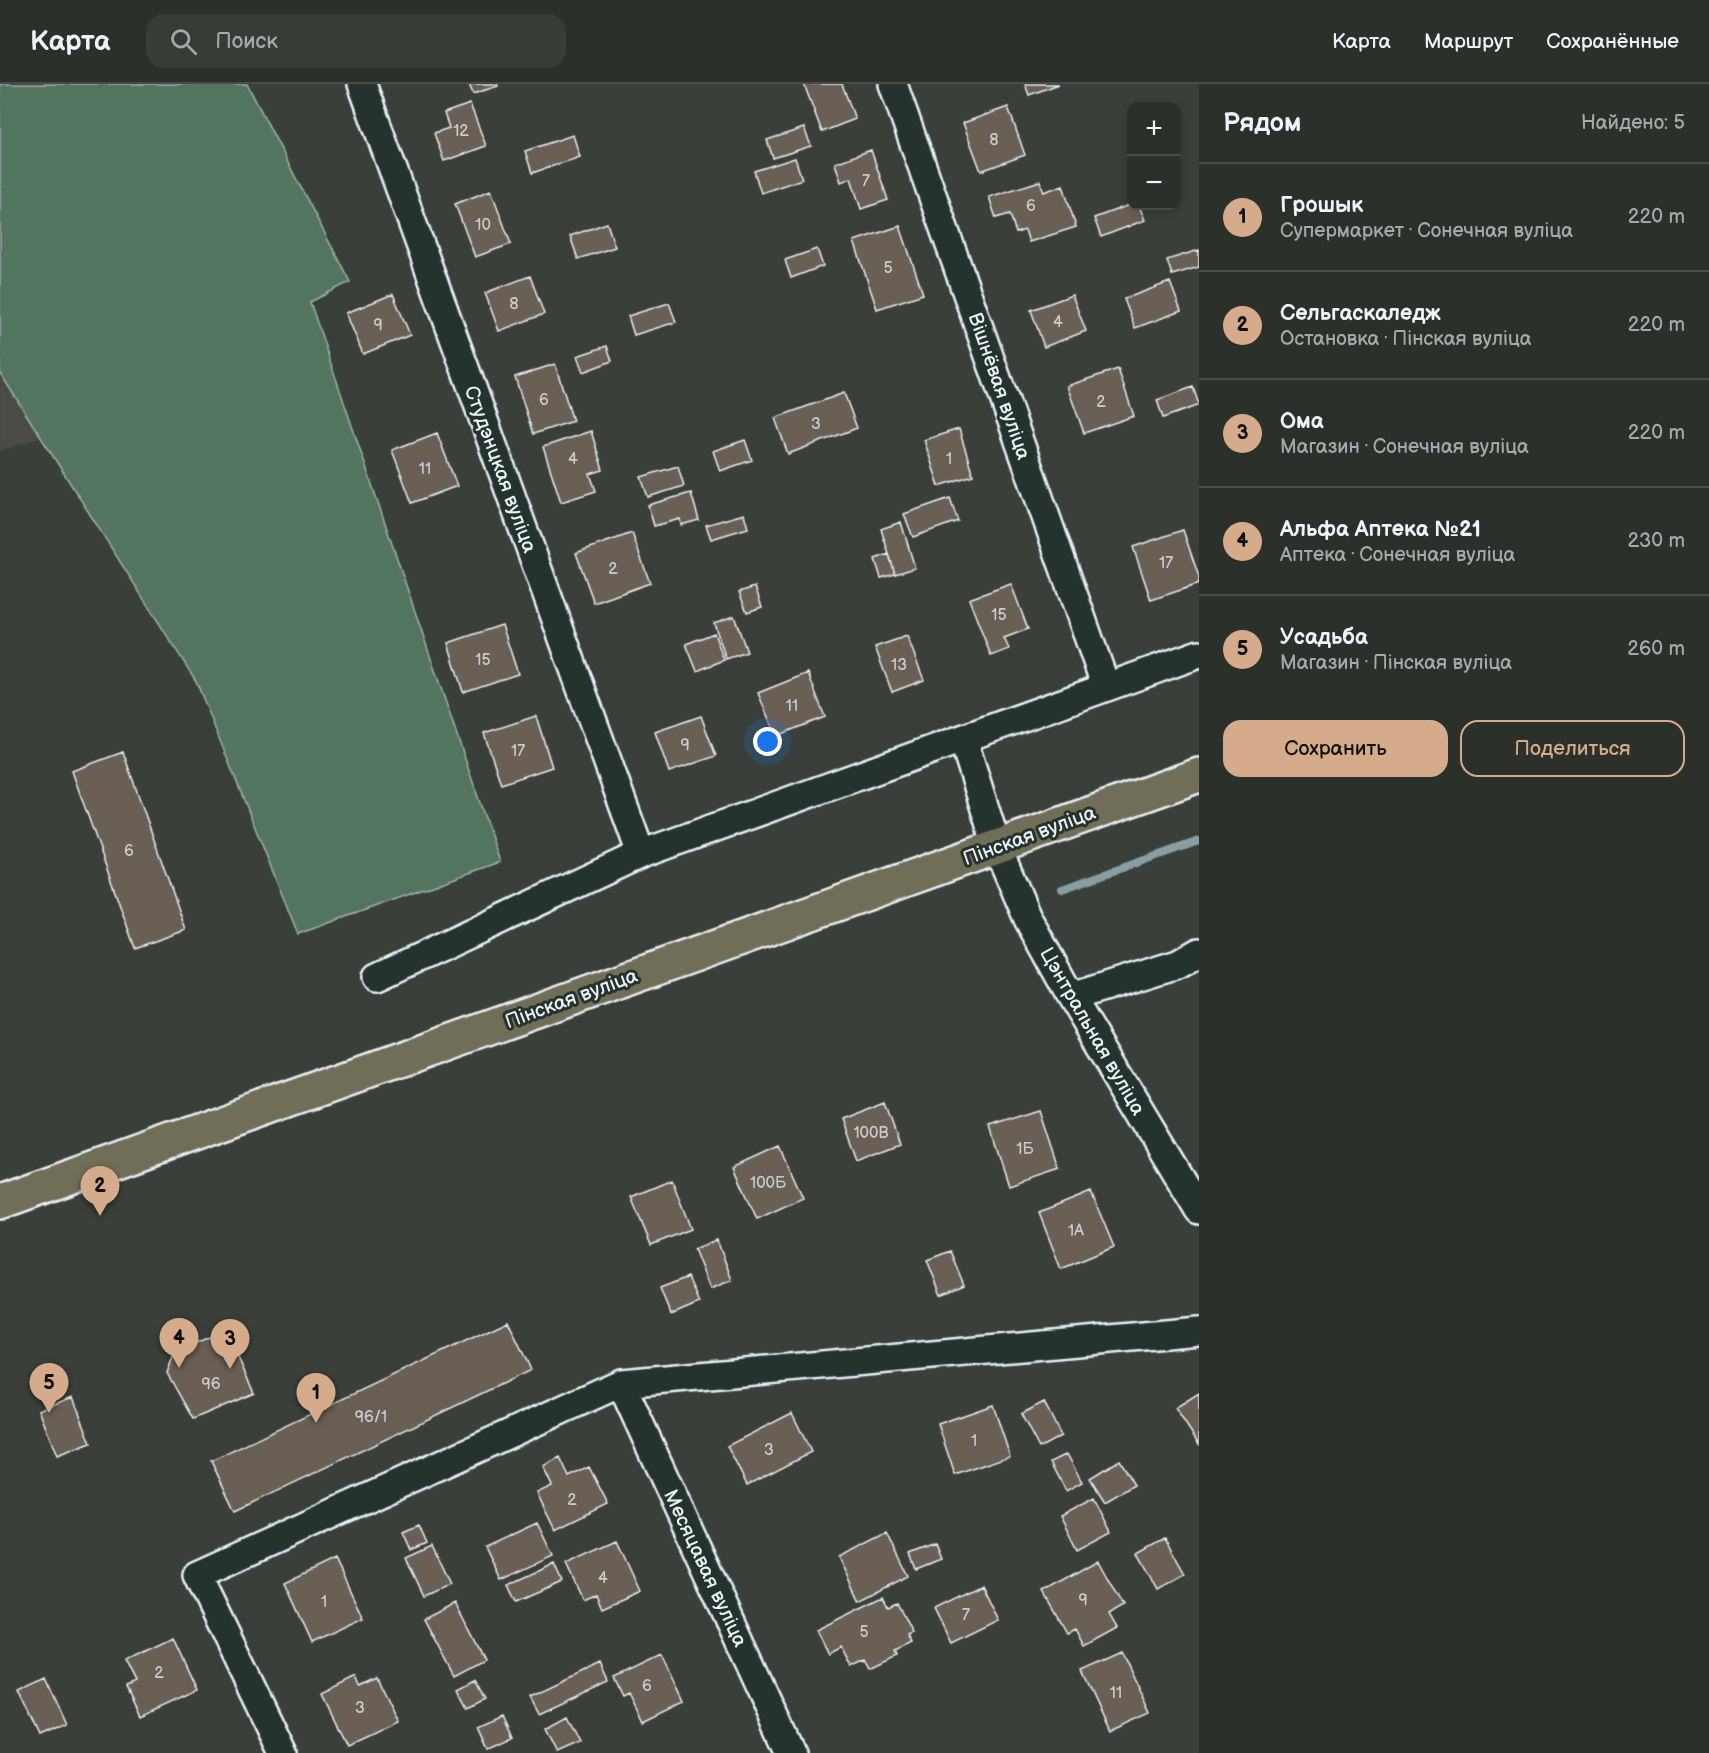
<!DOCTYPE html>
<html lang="ru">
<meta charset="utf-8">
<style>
body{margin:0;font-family:"Balsamiq Sans",sans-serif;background:#383c37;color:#f1f3f6}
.controls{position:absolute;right:18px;top:18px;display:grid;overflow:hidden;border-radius:12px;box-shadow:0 3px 9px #0003}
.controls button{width:54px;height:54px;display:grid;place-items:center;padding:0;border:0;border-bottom:2px solid #484b47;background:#2c302b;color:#f1f3f6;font:30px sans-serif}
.you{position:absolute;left:768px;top:658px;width:21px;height:21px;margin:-15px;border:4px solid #fff;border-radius:50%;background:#1a73e8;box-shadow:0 0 0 9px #1a73e833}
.badge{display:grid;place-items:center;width:39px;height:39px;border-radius:50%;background:#d6ab8b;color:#111;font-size:20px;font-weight:700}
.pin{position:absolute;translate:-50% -50px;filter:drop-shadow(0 2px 3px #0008)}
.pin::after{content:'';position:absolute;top:32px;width:21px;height:18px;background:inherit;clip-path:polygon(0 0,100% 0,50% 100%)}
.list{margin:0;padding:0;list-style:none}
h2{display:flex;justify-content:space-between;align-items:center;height:78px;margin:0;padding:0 24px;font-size:26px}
h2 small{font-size:20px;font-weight:400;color:#a6a9a9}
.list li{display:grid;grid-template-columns:39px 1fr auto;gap:18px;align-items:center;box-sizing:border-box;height:108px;padding:0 24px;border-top:2px solid #484b47}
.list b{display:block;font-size:22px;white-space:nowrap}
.list p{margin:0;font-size:20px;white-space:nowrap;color:#a6a9a9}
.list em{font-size:20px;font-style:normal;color:#a6a9a9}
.actions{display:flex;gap:12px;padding:18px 24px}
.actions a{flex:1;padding:14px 0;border:2px solid #d6ab8b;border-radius:18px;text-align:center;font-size:21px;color:#d6ab8b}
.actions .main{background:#d6ab8b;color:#111}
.icon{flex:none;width:33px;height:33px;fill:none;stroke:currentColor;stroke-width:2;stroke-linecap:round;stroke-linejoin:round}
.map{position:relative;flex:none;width:1199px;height:1669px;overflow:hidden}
header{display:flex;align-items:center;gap:36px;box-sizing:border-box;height:84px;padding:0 30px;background:#2c302b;border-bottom:2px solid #484b47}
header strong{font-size:28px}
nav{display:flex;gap:33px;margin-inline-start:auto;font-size:21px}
.search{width:420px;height:54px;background:#383c37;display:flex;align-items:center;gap:15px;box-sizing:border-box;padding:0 21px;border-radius:18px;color:#a6a9a9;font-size:22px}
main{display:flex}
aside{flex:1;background:#2c302b}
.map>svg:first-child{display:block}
.built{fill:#4b4c45}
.green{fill:#537560;stroke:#9eb3ac;stroke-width:1.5}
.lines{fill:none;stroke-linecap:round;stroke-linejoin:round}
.stream{stroke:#879fa4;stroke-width:8}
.building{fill:#6a5f54;stroke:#e8f1f8;stroke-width:1.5}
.minor-casing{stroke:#e8f1f8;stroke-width:32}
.primary-casing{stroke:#e8f1f8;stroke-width:38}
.minor{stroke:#26332d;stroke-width:27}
.primary{stroke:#716e59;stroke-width:33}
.labels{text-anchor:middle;stroke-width:6;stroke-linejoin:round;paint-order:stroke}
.number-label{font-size:16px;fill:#c8cccf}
.street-label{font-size:20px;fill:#e8f1f8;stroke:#26332d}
</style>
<header>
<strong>Карта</strong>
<div class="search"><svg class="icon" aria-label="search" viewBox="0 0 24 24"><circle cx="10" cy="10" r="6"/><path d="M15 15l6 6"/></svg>Поиск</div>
<nav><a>Карта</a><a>Маршрут</a><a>Сохранённые</a></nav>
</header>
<main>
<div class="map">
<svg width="1199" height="1669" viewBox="0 0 1199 1669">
<rect width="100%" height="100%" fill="#3a4039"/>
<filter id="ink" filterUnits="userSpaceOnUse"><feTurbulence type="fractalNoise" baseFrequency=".0167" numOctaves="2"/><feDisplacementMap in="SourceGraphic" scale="12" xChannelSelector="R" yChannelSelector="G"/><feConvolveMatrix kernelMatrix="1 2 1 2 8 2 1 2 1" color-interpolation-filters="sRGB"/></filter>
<g filter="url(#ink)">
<!-- built -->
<path class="built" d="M 0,289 L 41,353 L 0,367 Z"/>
<!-- green -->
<path class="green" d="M 0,0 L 247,0 L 350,198 L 310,218 L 500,778 L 298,850 L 196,597 L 0,289 Z"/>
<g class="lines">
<!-- stream -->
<path class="stream" d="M 1062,805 L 1199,757"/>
</g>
<!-- building -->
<path class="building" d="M 469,0 L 497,0 L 498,2 L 473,10 Z
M 804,0 L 842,0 L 855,35 L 822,48 Z
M 1025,0 L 1059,0 L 1029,11 Z
M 470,20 L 486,62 L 444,77 L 434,49 L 449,44 L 444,29 Z
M 1008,23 L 1025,71 L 981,87 L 963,39 Z
M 804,44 L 811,62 L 773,74 L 767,56 Z
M 573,51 L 580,73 L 532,89 L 525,67 Z
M 871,66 L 888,116 L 861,125 L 851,94 L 841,98 L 835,79 Z
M 795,74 L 802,95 L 761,109 L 754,87 Z
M 1040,97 L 1044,108 L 1063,101 L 1076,143 L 1029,158 L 1025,146 L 1016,149 L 1010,130 L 996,134 L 989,113 Z
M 491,106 L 511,160 L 475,173 L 455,120 Z
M 1132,120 L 1132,122 L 1139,122 L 1145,136 L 1101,153 L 1094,134 Z
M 607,139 L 615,163 L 578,175 L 570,152 Z
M 900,142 L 923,210 L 877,225 L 854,157 Z
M 817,165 L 823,182 L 791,194 L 785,176 Z
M 1199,166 L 1199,183 L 1172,191 L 1167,176 Z
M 530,192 L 544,230 L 499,247 L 485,209 Z
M 1170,198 L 1181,227 L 1135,244 L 1124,215 Z
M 393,210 L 410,251 L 363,270 L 346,229 Z
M 1072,211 L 1086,247 L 1044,263 L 1031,226 Z
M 669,219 L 676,238 L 634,251 L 628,232 Z
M 607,262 L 612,277 L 583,288 L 577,272 Z
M 555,280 L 573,337 L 533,350 L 515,293 Z
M 1118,285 L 1134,332 L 1084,349 L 1067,302 Z
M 1193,303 L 1199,321 L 1163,334 L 1157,316 Z
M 844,309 L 857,344 L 788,370 L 775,334 Z
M 959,345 L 973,391 L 939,402 L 924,356 Z
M 591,347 L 603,386 L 590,390 L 596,407 L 561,418 L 543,363 Z
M 437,349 L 457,402 L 412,419 L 392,366 Z
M 745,356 L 752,376 L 720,387 L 713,367 Z
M 678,382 L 684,402 L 648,413 L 641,393 Z
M 691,409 L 699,436 L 681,441 L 680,435 L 654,442 L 648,421 Z
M 950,414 L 958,437 L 913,453 L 904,430 Z
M 744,430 L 748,444 L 711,455 L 706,441 Z
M 901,438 L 915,484 L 895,490 L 881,445 Z
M 1183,446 L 1199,493 L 1199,500 L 1151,516 L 1133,463 Z
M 632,449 L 650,499 L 594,519 L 576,469 Z
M 889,470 L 895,490 L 881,494 L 875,475 Z
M 1011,500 L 1028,545 L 1004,554 L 1009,565 L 991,572 L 969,515 Z
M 755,503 L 762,523 L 747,528 L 739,508 Z
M 734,532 L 747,568 L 726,575 L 714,539 Z
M 502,541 L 518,590 L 463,608 L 448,559 Z
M 714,549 L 724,576 L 697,587 L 686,560 Z
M 907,552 L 924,596 L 892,608 L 875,563 Z
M 808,589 L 825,633 L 776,652 L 758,609 Z
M 536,632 L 552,683 L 501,700 L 484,649 Z
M 701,632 L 716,672 L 669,688 L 655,648 Z
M 123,668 L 186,846 L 135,864 L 72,687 Z
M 885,1018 L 900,1060 L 856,1077 L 841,1035 Z
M 1041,1027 L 1060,1085 L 1009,1102 L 990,1043 Z
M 780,1062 L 803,1114 L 757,1135 L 734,1083 Z
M 672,1096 L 691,1145 L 651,1161 L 631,1113 Z
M 1091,1108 L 1114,1163 L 1061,1185 L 1039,1129 Z
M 717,1156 L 732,1196 L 710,1205 L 694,1165 Z
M 950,1167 L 964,1201 L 941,1211 L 927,1176 Z
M 688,1193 L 699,1219 L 671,1231 L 660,1204 Z
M 508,1237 L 531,1286 L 235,1427 L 211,1377 Z
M 216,1250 L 232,1260 L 254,1309 L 193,1335 L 167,1289 L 175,1268 Z
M 1199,1309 L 1199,1360 L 1175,1324 Z
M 73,1313 L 91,1359 L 57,1372 L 39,1326 Z
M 1044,1318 L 1061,1352 L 1039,1364 L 1021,1330 Z
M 993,1321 L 1010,1372 L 955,1391 L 938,1340 Z
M 792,1329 L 811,1368 L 747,1401 L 727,1362 Z
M 1067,1370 L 1082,1398 L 1066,1407 L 1051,1378 Z
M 560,1374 L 569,1393 L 589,1383 L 608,1420 L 555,1446 L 537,1409 L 552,1402 L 543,1383 Z
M 1119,1376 L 1134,1401 L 1105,1418 L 1090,1394 Z
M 1094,1414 L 1111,1448 L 1077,1466 L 1060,1432 Z
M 537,1439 L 553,1472 L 501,1496 L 485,1463 Z
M 419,1441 L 427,1459 L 411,1466 L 403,1448 Z
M 887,1449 L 908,1492 L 860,1517 L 839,1473 Z
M 1165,1454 L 1185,1490 L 1158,1505 L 1138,1469 Z
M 617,1457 L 640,1507 L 602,1524 L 596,1510 L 583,1516 L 566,1480 Z
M 935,1460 L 941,1475 L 916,1485 L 910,1470 Z
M 432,1462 L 450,1500 L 424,1512 L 406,1474 Z
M 335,1475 L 363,1534 L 312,1558 L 285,1499 Z
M 1098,1477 L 1123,1522 L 1109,1530 L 1117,1544 L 1084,1562 L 1075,1545 L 1067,1549 L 1044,1508 Z
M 554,1480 L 562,1498 L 516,1518 L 508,1501 Z
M 981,1501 L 998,1536 L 951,1559 L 934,1524 Z
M 883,1513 L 888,1523 L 897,1519 L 912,1549 L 907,1551 L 911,1559 L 895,1567 L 897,1572 L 870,1585 L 865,1576 L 851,1583 L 841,1563 L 828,1570 L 816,1546 Z
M 455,1519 L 484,1576 L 454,1592 L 424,1535 Z
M 173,1554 L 197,1606 L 140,1632 L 126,1603 L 135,1599 L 124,1577 Z
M 1122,1569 L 1150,1629 L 1110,1647 L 1082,1587 Z
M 662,1571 L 684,1617 L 643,1637 L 629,1609 L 623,1612 L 614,1594 Z
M 600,1580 L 608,1598 L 539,1630 L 530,1613 Z
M 356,1593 L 360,1602 L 377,1594 L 398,1637 L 347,1661 L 322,1610 Z
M 46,1595 L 67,1641 L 40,1653 L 19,1608 Z
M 475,1596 L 485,1615 L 468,1624 L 458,1605 Z
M 502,1632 L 512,1654 L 488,1665 L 478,1643 Z
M 567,1633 L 580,1659 L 557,1669 L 545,1645 Z"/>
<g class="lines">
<defs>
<path id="minor" d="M 362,0 L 641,770
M 893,0 L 1106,603
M 963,655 L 997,763 L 1028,835 L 1071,913 L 1199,1126
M 377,893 L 641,770 L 1199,570
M 1071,913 L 1178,880 L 1199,868
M 621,1299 L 791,1669
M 283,1669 L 197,1491 L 621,1299 L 1199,1247"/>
<path id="primary" d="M 0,1118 L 1199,691"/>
</defs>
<!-- minor casing -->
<use href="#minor" class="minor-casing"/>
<!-- primary casing -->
<use href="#primary" class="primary-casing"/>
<!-- minor -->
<use href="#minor" class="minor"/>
<!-- primary -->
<use href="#primary" class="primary"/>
</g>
</g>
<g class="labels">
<!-- number labels -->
<g class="number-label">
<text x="461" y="52">12</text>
<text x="994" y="61">8</text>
<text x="866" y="102">7</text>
<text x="1031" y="127">6</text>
<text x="483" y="146">10</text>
<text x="888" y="189">5</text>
<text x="514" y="225">8</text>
<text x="1058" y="243">4</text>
<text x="378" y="246">9</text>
<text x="544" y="321">6</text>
<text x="1101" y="323">2</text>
<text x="816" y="345">3</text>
<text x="573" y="380">4</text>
<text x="949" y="380">1</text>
<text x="425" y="390">11</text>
<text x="1166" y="484">17</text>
<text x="613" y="490">2</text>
<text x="999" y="536">15</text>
<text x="483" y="581">15</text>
<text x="899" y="586">13</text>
<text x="792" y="627">11</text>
<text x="685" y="666">9</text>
<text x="518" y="672">17</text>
<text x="129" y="772">6</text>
<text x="871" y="1054">100В</text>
<text x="1025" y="1070">1Б</text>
<text x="768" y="1104">100Б</text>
<text x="1076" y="1152">1А</text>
<text x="211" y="1305">96</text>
<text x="371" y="1338">96/1</text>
<text x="974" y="1362">1</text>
<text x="769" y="1371">3</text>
<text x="572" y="1421">2</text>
<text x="603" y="1499">4</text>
<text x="1083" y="1521">9</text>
<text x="324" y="1523">1</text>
<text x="966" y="1536">7</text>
<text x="864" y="1553">5</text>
<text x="159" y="1594">2</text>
<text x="647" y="1607">6</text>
<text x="1116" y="1614">11</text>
<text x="360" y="1629">3</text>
</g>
<!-- street labels -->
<g class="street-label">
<text transform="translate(1000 302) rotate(71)" y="7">Вішнёвая вуліца</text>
<text transform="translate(501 385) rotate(70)" y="7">Студэнцкая вуліца</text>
<text transform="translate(1029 751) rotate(-20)" y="7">Пінская вуліца</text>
<text transform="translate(571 914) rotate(-20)" y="7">Пінская вуліца</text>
<text transform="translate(1093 947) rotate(60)" y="7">Цэнтральная вуліца</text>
<text transform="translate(706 1484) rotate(65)" y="7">Месяцавая вуліца</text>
</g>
</g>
</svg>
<div class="controls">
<button>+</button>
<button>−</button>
</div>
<div class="you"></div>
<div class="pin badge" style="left:316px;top:1339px">1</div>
<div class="pin badge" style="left:100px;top:1132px">2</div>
<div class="pin badge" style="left:230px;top:1285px">3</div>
<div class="pin badge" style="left:179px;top:1284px">4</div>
<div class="pin badge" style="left:49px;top:1329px">5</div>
</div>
<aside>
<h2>Рядом<small>Найдено: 5</small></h2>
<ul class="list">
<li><span class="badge">1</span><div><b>Грошык</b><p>Супермаркет · Сонечная вуліца</p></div><em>220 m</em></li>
<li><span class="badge">2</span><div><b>Сельгаскаледж</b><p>Остановка · Пінская вуліца</p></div><em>220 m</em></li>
<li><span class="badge">3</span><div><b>Ома</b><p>Магазин · Сонечная вуліца</p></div><em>220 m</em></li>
<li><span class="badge">4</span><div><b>Альфа Аптека №21</b><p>Аптека · Сонечная вуліца</p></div><em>230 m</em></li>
<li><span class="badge">5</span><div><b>Усадьба</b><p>Магазин · Пінская вуліца</p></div><em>260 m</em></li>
</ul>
<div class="actions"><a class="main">Сохранить</a><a>Поделиться</a></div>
</aside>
</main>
